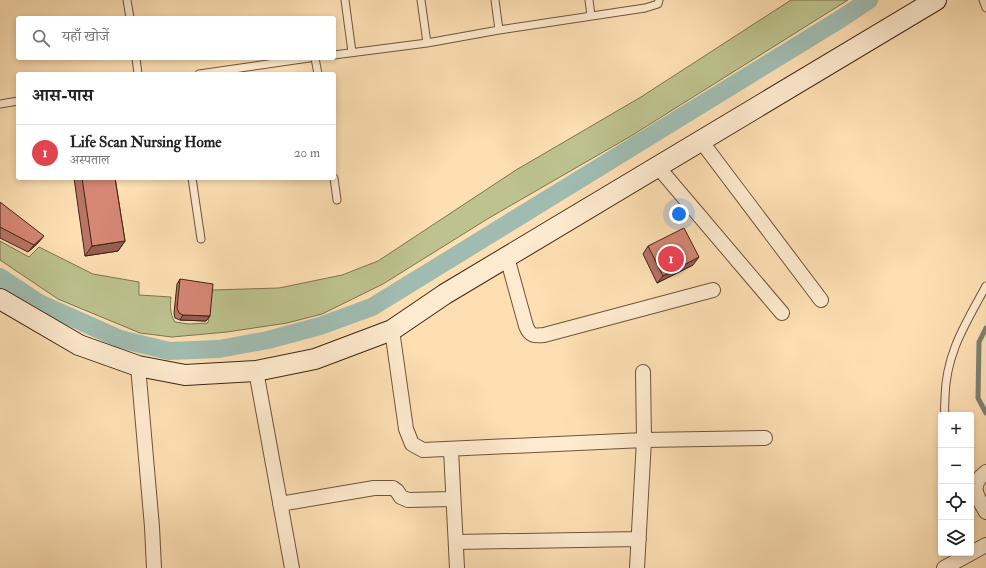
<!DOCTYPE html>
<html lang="hi">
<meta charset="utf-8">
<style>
body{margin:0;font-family:"IM FELL Double Pica","Noto Serif Devanagari",serif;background:#f6f6f6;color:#222}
.controls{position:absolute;right:12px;bottom:12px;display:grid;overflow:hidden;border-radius:4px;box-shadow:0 2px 6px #0003}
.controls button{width:36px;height:36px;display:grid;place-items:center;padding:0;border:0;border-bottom:1px solid #e0e0e0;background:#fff;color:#222;font:20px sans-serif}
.you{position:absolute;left:679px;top:214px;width:14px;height:14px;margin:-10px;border:3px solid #fff;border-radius:50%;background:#1a73e8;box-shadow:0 0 0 6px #1a73e833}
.badge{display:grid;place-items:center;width:26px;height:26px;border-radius:50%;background:#8f2418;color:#fff;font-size:13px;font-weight:700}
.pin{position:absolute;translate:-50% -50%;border:2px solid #fff;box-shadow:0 1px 4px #0006}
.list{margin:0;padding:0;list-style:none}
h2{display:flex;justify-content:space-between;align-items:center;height:52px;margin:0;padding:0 16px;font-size:17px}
h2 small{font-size:13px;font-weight:400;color:#767676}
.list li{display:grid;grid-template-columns:26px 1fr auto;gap:12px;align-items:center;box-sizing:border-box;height:56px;padding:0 16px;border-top:1px solid #e0e0e0}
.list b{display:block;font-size:15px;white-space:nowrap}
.list p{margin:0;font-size:13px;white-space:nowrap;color:#767676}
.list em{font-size:13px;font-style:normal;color:#767676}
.icon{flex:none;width:22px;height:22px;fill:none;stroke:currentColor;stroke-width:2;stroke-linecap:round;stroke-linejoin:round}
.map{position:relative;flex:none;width:986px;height:568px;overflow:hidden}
.search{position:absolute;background:#fff;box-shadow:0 2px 6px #0003;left:16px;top:16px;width:320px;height:44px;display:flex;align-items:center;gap:10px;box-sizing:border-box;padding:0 14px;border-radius:4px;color:#767676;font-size:15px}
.panel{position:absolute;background:#fff;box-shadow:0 2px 6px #0003;left:16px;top:72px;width:320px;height:108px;border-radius:4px}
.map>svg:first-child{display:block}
.green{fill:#bdc28e;stroke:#7e7450}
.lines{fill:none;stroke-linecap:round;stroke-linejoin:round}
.stream{stroke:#7a8071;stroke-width:5}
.canal{stroke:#a0bcb1;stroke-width:18}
.lane-casing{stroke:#6f543a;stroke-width:9}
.street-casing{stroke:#6f543a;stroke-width:16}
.secondary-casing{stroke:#402512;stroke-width:22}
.lane{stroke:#feeace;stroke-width:7}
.street{stroke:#feeace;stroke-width:14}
.secondary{stroke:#feeace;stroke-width:20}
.wall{fill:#b87465;stroke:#402512}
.shaded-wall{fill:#965e52;stroke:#402512}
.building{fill:#d68775;stroke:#402512}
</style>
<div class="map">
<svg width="986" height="568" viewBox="0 0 986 568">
<rect width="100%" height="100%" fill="#fddfb3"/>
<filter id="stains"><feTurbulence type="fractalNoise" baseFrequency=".005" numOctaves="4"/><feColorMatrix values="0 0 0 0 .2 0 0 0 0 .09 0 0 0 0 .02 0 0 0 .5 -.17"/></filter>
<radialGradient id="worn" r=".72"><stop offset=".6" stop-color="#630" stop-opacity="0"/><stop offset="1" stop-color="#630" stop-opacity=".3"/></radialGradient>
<!-- green -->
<path class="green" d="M 791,0 L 848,0 L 631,136 L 489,218 L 383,284 L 322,314 L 287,323 L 227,332 L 172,337 L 140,333 L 58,299 L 0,260 L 0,241 L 29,257 L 39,247 L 93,274 L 139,282 L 139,295 L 171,297 C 170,306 170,314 175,322 L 189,324 L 208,323 L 212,290 L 279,288 L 342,275 L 378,261 L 516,170 L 641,97 Z"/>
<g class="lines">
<!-- stream -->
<path class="stream" d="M 986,328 L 979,342 L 978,398 L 986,413"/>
<!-- canal -->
<path class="canal" d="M 0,277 L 39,303 L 120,339 L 169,351 L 219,349 L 268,340 L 320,326 L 372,307 L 842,18 L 869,0"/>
<defs>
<path id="lane" d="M 127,0 L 130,18
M 345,0 L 352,52
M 421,0 L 427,43
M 495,0 L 499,30
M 589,0 L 591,16
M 983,0 L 986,8
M 334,55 L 427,43 L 499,30 L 645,8 L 658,4 L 659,0
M 136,58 L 138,74
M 315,58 L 318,74
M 199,74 L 309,58
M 0,104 L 18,101
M 192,178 L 201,239
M 334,178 L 337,200
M 945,415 C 944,409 945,403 945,397 C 946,353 966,323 986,286"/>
<path id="street" d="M 701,141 L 821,300
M 658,167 L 782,313
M 507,257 L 526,326 C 530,336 534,336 544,335 L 713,290
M 392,330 L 406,429 L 412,444 L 423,450 L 644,440 L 765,438
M 138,366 L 152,527 L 154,568
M 256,371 L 292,568
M 451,450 L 457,568
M 986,472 C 968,486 977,496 986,512
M 280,504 L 374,488 L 393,488 L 397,491 L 401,497 L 408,500 L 453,499
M 456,542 L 639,539
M 637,568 L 644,440 L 643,372
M 944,568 L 986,545"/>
<path id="secondary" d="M 0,299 L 79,345 L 138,366 L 185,375 L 256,371 L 315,359 L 392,330 L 445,294 L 936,0"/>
</defs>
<!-- lane casing -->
<use href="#lane" class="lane-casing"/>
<!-- street casing -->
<use href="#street" class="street-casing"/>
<!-- secondary casing -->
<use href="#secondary" class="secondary-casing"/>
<!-- lane -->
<use href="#lane" class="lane"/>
<!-- street -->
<use href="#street" class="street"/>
<!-- secondary -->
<use href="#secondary" class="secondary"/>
</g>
<!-- wall -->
<path class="wall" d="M 74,178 L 115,178 L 125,241 L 118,251 L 85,256 Z
M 0,202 L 38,243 L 28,252 L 0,238 Z
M 648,246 L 693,265 L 657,283 L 643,254 Z
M 180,279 L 210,316 L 206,321 L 180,320 L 175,318 L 174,313 L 177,284 Z"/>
<!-- shaded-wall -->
<path class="shaded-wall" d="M 44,236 L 38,243 L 28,252 L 34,245 Z
M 125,241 L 118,251 L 85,256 L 92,246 Z
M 699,257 L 693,265 L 657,283 L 663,276 Z
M 183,315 L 210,316 L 206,321 L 180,320 Z"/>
<!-- building -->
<path class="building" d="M 82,178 L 115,178 L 125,241 L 92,246 Z
M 0,202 L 44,236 L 34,245 L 0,227 Z
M 684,228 L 699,257 L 663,276 L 648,246 Z
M 180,279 L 213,284 L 210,316 L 183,315 L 179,313 L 177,308 Z"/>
<rect width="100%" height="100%" filter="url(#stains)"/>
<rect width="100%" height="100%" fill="url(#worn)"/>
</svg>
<div class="controls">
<button>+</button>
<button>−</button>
<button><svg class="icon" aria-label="locate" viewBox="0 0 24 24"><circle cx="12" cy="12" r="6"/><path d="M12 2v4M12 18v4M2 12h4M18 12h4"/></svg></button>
<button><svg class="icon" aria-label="layers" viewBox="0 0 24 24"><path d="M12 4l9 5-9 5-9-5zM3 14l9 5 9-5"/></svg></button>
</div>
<div class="you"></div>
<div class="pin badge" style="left:671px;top:259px;background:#e0444e">1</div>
<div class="search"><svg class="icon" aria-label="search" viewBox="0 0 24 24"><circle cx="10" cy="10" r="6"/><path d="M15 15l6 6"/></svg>यहाँ खोजें</div>
<section class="panel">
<h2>आस-पास<small></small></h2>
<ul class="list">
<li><span class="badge" style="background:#e0444e">1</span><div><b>Life Scan Nursing Home</b><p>अस्पताल</p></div><em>20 m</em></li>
</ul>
</section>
</div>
